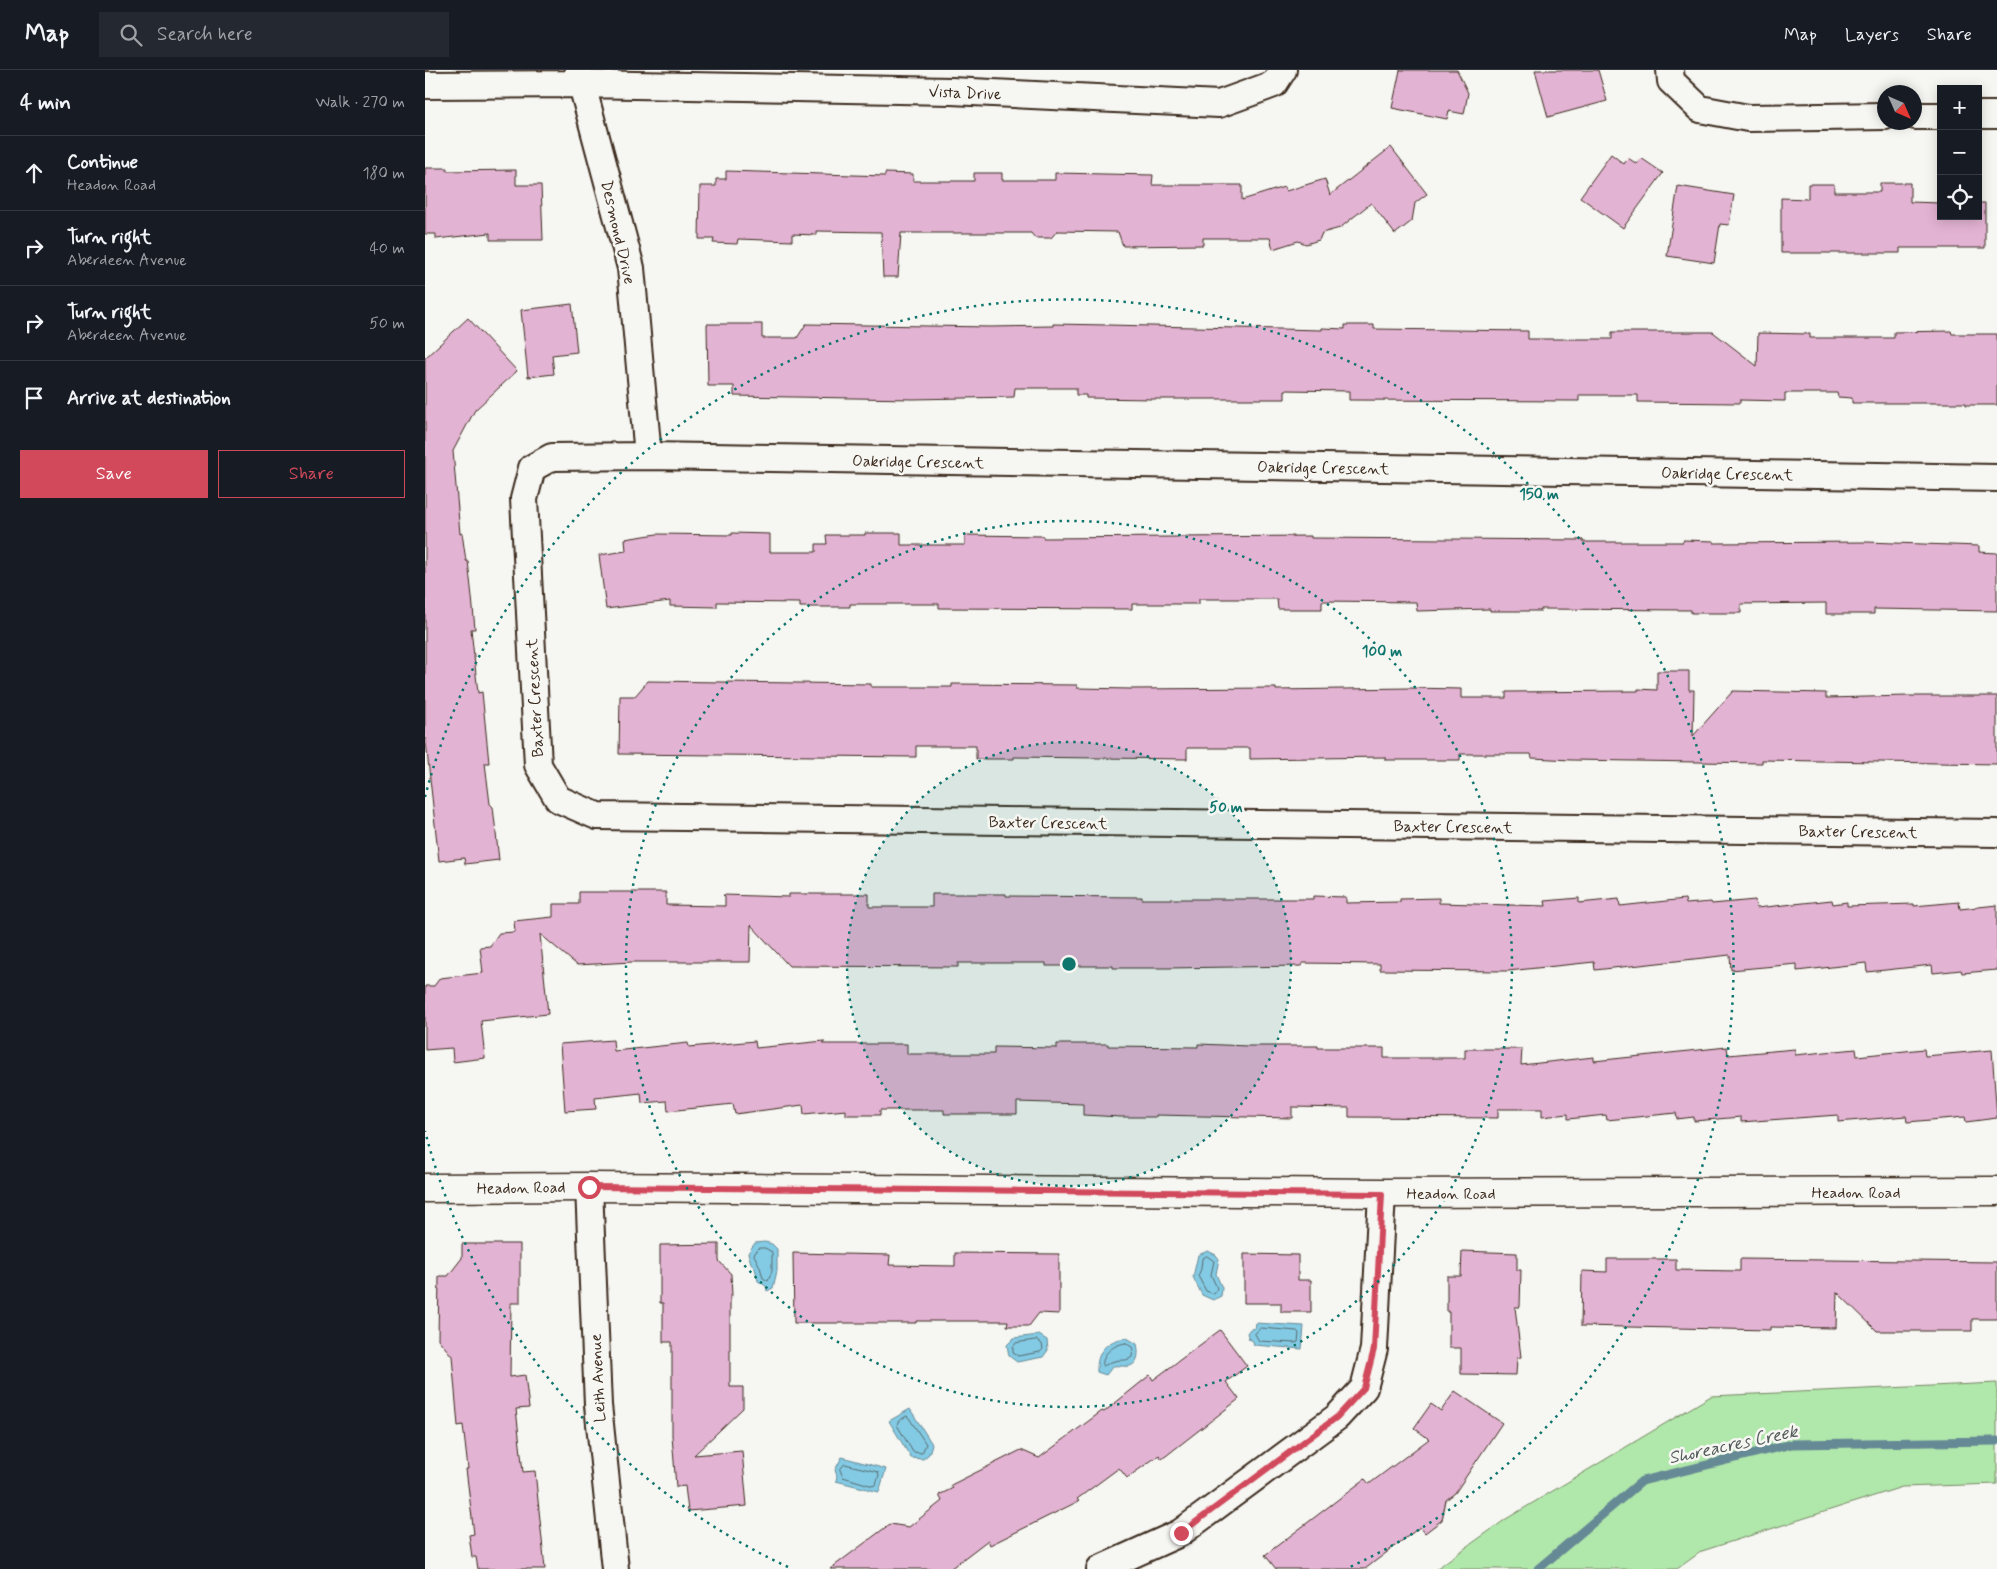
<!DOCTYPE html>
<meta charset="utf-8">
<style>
body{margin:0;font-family:Mynerve,sans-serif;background:#242831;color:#f1f3f6}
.controls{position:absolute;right:15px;top:15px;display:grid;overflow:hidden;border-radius:0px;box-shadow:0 2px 12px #0003}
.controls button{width:45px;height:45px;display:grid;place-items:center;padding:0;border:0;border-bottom:1px solid #363941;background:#171b24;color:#f1f3f6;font:25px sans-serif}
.compass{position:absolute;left:1452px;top:15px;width:45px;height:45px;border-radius:50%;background:#171b24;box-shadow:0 2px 12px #0003;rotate:135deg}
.stop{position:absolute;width:15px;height:15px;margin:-11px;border:4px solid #d1495b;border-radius:50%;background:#fff}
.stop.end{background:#d1495b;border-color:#fff;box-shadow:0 1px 5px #0008}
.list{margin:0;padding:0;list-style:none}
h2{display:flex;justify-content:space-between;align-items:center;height:65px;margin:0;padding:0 20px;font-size:21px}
h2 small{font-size:16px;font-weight:400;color:#9ea1a6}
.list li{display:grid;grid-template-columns:32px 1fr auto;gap:15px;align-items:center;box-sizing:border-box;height:75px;padding:0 20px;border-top:1px solid #363941}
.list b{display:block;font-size:19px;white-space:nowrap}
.list p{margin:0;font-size:16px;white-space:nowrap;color:#9ea1a6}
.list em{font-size:16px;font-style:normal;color:#9ea1a6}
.actions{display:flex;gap:10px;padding:15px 20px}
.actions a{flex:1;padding:11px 0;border:1px solid #d1495b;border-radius:0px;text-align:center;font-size:18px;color:#d1495b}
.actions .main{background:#d1495b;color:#fff}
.icon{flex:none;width:28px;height:28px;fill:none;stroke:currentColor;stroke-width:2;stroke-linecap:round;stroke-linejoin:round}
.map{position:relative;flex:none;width:1572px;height:1499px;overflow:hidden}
header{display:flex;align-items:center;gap:30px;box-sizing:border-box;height:70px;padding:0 25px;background:#171b24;border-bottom:1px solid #363941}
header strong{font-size:24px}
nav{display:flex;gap:28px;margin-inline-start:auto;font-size:18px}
.search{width:350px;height:45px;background:#242831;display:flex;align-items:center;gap:12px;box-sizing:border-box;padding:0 18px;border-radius:0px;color:#9ea1a6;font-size:19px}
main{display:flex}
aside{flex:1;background:#171b24}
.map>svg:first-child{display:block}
.green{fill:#b0e7aa;stroke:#768864}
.water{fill:#83cae4;stroke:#668a95}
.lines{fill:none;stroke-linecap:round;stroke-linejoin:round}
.shore{stroke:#586a6d;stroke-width:1}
.stream{stroke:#668a95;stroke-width:9}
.building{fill:#e3b3d3;stroke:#3b2a1e}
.street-casing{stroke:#3b2a1e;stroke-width:30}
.secondary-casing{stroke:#3b2a1e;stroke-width:31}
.street{stroke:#f6f6f2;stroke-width:26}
.secondary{stroke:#f6f6f2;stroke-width:28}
.route{stroke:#d1495b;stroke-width:6}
.ring{fill:none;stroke:#0f766e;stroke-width:2.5;stroke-dasharray:2.5 5}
.labels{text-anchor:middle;stroke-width:5;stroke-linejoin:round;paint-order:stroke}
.street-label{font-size:16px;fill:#3b2a1e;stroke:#f6f6f2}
.water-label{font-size:18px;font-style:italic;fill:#515a59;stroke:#f6f6f2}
.centre{fill:#0f766e;stroke:#f6f6f2;stroke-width:2.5}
.ring-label{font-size:15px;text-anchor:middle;font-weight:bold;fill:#0f766e;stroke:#f6f6f2;stroke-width:5;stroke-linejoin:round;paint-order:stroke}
</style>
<header>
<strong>Map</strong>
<div class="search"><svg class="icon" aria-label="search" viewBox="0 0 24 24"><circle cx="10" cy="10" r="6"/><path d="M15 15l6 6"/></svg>Search here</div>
<nav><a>Map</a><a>Layers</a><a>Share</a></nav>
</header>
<main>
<aside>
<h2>4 min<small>Walk · 270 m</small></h2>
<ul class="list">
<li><svg class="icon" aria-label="ahead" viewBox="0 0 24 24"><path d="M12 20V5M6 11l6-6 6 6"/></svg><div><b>Continue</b><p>Headon Road</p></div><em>180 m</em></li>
<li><svg class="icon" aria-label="right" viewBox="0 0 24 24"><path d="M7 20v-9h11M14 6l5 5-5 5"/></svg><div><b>Turn right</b><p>Aberdeen Avenue</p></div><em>40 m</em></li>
<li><svg class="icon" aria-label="right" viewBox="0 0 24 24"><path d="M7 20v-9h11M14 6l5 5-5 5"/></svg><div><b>Turn right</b><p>Aberdeen Avenue</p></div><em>50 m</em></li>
<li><svg class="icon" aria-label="arrive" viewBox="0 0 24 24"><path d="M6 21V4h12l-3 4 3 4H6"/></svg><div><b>Arrive at destination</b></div></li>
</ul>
<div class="actions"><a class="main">Save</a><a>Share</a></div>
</aside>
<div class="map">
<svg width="1572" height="1499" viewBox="0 0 1572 1499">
<rect width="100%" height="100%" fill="#f6f6f2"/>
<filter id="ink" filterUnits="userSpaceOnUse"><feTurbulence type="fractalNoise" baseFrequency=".02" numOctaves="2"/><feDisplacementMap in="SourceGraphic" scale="10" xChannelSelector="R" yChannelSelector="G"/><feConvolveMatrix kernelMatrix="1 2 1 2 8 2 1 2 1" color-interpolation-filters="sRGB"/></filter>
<g filter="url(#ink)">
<!-- green -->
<path class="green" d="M 1572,1313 L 1572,1414 L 1477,1417 L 1277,1481 L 1252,1499 L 1011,1499 L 1081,1449 L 1286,1326 Z"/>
<!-- water -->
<path class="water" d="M 340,1172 L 347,1174 L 352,1179 L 352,1201 L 348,1218 L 342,1221 L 341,1216 L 333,1211 L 330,1198 L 326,1193 L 323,1183 L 330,1173 Z
M 783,1181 L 791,1185 L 794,1189 L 791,1204 L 797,1218 L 796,1226 L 788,1230 L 777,1225 L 768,1207 L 773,1185 Z
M 831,1253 L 879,1256 L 877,1279 L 829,1275 L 828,1271 L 824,1269 L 822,1263 L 825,1259 L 830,1258 Z
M 614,1265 L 622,1270 L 623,1280 L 618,1287 L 592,1292 L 584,1286 L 582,1275 L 589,1268 Z
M 702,1268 L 712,1274 C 714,1282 714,1293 705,1296 C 700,1297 694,1295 688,1296 L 681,1305 L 672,1302 C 671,1282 681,1270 702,1268 Z
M 485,1339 L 507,1374 L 504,1384 L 498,1389 L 486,1388 L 464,1351 Z
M 417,1387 L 461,1399 L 454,1422 L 411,1411 L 412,1406 L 410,1400 Z"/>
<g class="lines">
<!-- shore -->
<path class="shore" d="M 334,1178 L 340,1178 L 347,1182 L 347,1201 L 343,1211 L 338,1208 L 335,1197 L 329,1185 Z
M 782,1186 L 789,1191 L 786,1205 L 792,1218 L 789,1224 L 781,1221 L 773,1206 L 776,1199 L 777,1189 Z
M 836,1258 L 872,1261 L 874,1263 L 873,1272 L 870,1273 L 834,1271 L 830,1264 Z
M 612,1270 L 617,1274 L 618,1279 L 615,1282 L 593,1286 L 588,1283 L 588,1277 L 591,1273 Z
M 701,1273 L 708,1278 L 707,1287 C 701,1292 696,1289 690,1291 C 684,1292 682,1295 678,1296 C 676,1283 690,1274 701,1273 Z
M 482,1346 L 484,1348 L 501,1374 L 497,1383 L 488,1382 L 472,1355 L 473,1352 Z
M 420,1394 L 453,1402 L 454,1405 L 451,1414 L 448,1416 L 418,1407 L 415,1400 Z"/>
<!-- stream -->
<path class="stream" d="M 1113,1499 L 1217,1411 L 1367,1374 L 1572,1371"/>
</g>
<!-- building -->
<path class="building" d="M 975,0 L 1032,0 L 1043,23 L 1039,44 L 1024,41 L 1022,49 L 967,38 Z
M 1110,0 L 1173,0 L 1182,31 L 1123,47 Z
M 966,77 L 1002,124 L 990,133 L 987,151 L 970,164 L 946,133 L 915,158 L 897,163 L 894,170 L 881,174 L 873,171 L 848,179 L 845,168 L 778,168 L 778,175 L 698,176 L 693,162 L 632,161 L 626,168 L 610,168 L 606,163 L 476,163 L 473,207 L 458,207 L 456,162 L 391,161 L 391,165 L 367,164 L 367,171 L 313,169 L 312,174 L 288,173 L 289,169 L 274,169 L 275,116 L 291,116 L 291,109 L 301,109 L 301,101 L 460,106 L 460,103 L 488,104 L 488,111 L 549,111 L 549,103 L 577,103 L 577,110 L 630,110 L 630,103 L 728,105 L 727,115 L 817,115 L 817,130 L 859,117 L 861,121 L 900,109 L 905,125 Z
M 1186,84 L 1199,94 L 1203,88 L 1212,94 L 1216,88 L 1238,103 L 1198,158 L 1155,127 Z
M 0,98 L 22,98 L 22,101 L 91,100 L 91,115 L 116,115 L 118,170 L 65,170 L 65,163 L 11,169 L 11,164 L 0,164 Z
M 1455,113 L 1485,113 L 1485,132 L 1516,133 L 1516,146 L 1553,146 L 1553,133 L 1560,133 L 1560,178 L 1475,178 L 1475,183 L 1356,183 L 1356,128 L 1383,129 L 1383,114 L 1409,114 L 1409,122 L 1455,122 Z
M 1253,116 L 1309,125 L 1304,155 L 1295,154 L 1289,193 L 1242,186 Z
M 147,234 L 152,282 L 127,285 L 129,304 L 103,307 L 96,240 Z
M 43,248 L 92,301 L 50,340 L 28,381 L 35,464 L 37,463 L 41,491 L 43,491 L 47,527 L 50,559 L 46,559 L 53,623 L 57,622 L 64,693 L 60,693 L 65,734 L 68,737 L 74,790 L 40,794 L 39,788 L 14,791 L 0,663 L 0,288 Z
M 282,254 L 337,254 L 337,268 L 372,268 L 381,254 L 565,257 L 628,256 L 628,254 L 683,255 L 897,260 L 897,258 L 920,259 L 920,255 L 949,255 L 949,259 L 1103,261 L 1103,269 L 1187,269 L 1187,262 L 1288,262 L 1332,296 L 1333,263 L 1385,264 L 1385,268 L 1469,268 L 1469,262 L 1526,261 L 1527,264 L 1572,264 L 1572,335 L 1541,335 L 1541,333 L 1427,333 L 1427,328 L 1413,327 L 1412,323 L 1360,323 L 1360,331 L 1315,330 L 1315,333 L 1213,332 L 1213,325 L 1154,325 L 1154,331 L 924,330 L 924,321 L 860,320 L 860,329 L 729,329 L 661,328 L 661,325 L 651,325 L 651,318 L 590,318 L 589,327 L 488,329 L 309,326 L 309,316 L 283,316 Z
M 307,463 L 345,464 L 345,482 L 391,482 L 391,474 L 402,474 L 401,465 L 440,465 L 440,463 L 476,463 L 476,475 L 540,475 L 540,465 L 618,466 L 618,468 L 886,466 L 886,468 L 1158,470 L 1158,472 L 1258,472 L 1258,470 L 1289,471 L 1289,473 L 1441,472 L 1554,476 L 1554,482 L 1572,483 L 1572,541 L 1449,539 L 1449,544 L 1401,544 L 1401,533 L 1316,534 L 1316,543 L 1266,543 L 1266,540 L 1116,539 L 1116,541 L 1065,541 L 1065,539 L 992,541 L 991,532 L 897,531 L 897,539 L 853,539 L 852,529 L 774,529 L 774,534 L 707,534 L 707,539 L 514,538 L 514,534 L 425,534 L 425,537 L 375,537 L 375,533 L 292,532 L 292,537 L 245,536 L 245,531 L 181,539 L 174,485 L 201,481 L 200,469 L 232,464 L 307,465 Z
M 1232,601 L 1264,601 L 1264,620 L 1269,620 L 1268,666 L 1308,621 L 1401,623 L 1401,628 L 1483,626 L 1572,626 L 1572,694 L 1337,690 L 1337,693 L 1146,690 L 1107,688 L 1106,684 L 1035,684 L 1035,690 L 960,690 L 960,687 L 825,689 L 825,678 L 762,678 L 762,689 L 589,687 L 589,689 L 551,689 L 551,676 L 491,676 L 491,687 L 194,684 L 195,626 L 210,626 L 223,611 L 446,614 L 446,617 L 527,617 L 527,614 L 652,615 L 652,618 L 706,619 L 851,618 L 851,620 L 985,618 L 1036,619 L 1036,628 L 1081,628 L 1081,622 L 1213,621 L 1213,619 L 1232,620 Z
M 154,822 L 241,822 L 241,835 L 300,836 L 300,827 L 298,825 L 364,827 L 364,824 L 444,824 L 444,837 L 507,837 L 507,824 L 581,824 L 581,826 L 717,827 L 717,829 L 888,829 L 888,826 L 921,827 L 921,833 L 975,832 L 975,829 L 1014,828 L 1014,833 L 1121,836 L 1120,831 L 1154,828 L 1154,833 L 1194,829 L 1195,836 L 1260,829 L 1261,834 L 1286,832 L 1287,834 L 1330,830 L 1331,838 L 1407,830 L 1408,834 L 1422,832 L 1422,836 L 1489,834 L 1489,836 L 1534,832 L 1535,839 L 1572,835 L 1572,900 L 1537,903 L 1536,900 L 1508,903 L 1507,895 L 1442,902 L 1441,893 L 1372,901 L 1372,894 L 1306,900 L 1305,885 L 1170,900 L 1169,892 L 1083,901 L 955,900 L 955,894 L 877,893 L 877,896 L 742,898 L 688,898 L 688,896 L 621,896 L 621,893 L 533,893 L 533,897 L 364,896 L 326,855 L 325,892 L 207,892 L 152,895 L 115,864 L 123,944 L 56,951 L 60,988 L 28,992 L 27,978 L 0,980 L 0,916 L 9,916 L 15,908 L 58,903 L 55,877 L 65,876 L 74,863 L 90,862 L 89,851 L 128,847 L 128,834 L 154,834 Z
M 188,970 L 189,981 L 263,973 L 264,977 L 330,971 L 331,978 L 399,971 L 399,974 L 482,974 L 482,984 L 569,984 L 569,977 L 632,978 L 632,974 L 683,974 L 683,976 L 773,977 L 773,974 L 823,976 L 893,976 L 893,978 L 959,978 L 959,988 L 1040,988 L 1040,979 L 1097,979 L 1096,995 L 1169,987 L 1169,991 L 1302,977 L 1303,985 L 1370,979 L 1370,985 L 1431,979 L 1432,986 L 1499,979 L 1500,986 L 1567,980 L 1572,1048 L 1541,1052 L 1540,1047 L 1482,1052 L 1481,1046 L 1413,1052 L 1413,1045 L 1316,1052 L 1316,1047 L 1269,1051 L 1269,1047 L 1252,1049 L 1251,1043 L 1182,1050 L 1181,1045 L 1143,1049 L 1143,1044 L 1117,1047 L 1117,1039 L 1073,1039 L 1073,1048 L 924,1047 L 924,1038 L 867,1037 L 867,1048 L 731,1045 L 731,1047 L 696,1047 L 658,1045 L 658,1034 L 592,1032 L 592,1044 L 519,1044 L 519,1040 L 455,1040 L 455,1045 L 421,1045 L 421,1040 L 379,1044 L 378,1035 L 310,1044 L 308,1034 L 243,1041 L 242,1031 L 217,1033 L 216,1023 L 170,1028 L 171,1039 L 140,1041 L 135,974 Z
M 37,1174 L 95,1174 L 95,1233 L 86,1233 L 85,1307 L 100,1305 L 104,1338 L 91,1339 L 98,1402 L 110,1401 L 120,1499 L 53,1499 L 51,1487 L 47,1487 L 44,1465 L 49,1464 L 41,1399 L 43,1399 L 38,1355 L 33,1356 L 27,1286 L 13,1269 L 14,1206 L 23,1206 L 37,1188 Z
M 294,1174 L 294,1191 L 306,1204 L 307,1226 L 305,1226 L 305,1317 L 318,1317 L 318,1338 L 269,1385 L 317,1381 L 322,1436 L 263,1441 L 260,1416 L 251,1417 L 247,1366 L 247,1272 L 238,1272 L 238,1233 L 235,1233 L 235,1175 Z
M 1037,1181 L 1092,1183 L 1092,1200 L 1096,1200 L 1095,1237 L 1090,1237 L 1096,1287 L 1092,1288 L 1091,1305 L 1036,1304 L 1036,1278 L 1024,1278 L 1024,1242 L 1022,1242 L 1022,1206 L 1036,1206 Z
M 368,1183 L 465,1185 L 464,1195 L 530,1196 L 530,1183 L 634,1184 L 634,1244 L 614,1243 L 604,1256 L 582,1256 L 583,1251 L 491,1251 L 491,1253 L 369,1253 Z
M 819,1184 L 873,1185 L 873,1210 L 886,1210 L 886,1242 L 856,1242 L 856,1233 L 819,1233 Z
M 1182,1189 L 1251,1189 L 1251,1200 L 1315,1201 L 1315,1189 L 1572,1192 L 1572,1249 L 1547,1249 L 1547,1261 L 1452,1261 L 1412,1222 L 1411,1258 L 1345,1257 L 1345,1260 L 1156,1256 L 1157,1201 L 1182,1202 Z
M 795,1260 L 822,1296 L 801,1312 L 814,1329 L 737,1389 L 734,1385 L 702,1408 L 694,1398 L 652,1429 L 654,1431 L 565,1475 L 563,1470 L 525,1499 L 405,1499 L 465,1454 L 484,1457 L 517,1431 L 514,1425 L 528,1418 L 526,1415 L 596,1380 L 614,1388 L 677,1341 L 679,1342 L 725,1305 L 728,1310 Z
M 1030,1321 L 1077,1353 L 1030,1423 L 1021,1430 L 1017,1450 L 1000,1463 L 995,1457 L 940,1499 L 851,1499 L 840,1485 L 940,1409 L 944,1414 L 1004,1369 L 989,1358 L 1006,1334 L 1016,1341 Z"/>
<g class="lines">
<defs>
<path id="street" d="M 153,0 L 206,198 L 223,386
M 1245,0 L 1246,11 L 1275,39 L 1323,48 L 1460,46
M 0,15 L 156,14 L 526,21 L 794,34 L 849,14 L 858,0
M 1553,45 L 1572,45
M 1490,46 L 1516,46
M 1572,408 L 223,386 L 127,387 L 107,398 L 99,429 L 113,695 L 133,729 L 172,746 L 1572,763
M 164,1117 L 173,1335 L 190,1499
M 675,1499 L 755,1463 L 912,1347 L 939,1318 L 949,1279 L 957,1123"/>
<path id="secondary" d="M 0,1118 L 164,1117 L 957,1123 L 1572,1121"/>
</defs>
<!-- street casing -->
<use href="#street" class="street-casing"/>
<!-- secondary casing -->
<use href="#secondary" class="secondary-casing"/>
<!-- street -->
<use href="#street" class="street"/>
<!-- secondary -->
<use href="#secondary" class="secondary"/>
</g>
</g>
<g class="lines" filter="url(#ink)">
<!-- route -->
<path class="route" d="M 164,1117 L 957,1124 L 949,1279 L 939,1318 L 912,1347 L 756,1463"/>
</g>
<!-- distance rings -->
<circle cx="644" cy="894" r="222" fill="#0f766e" fill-opacity=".12"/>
<g class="ring">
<circle cx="644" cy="894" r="222"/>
<circle cx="644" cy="894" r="443"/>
<path d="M363 1497A665 665 0 0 1 0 1061M0 727A665 665 0 1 1 925 1497"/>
</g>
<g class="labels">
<!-- street labels -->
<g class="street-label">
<text transform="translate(540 22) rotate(2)" y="6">Vista Drive</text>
<text transform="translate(194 162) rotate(77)" y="6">Desmond Drive</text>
<text transform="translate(493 391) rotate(1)" y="6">Oakridge Crescent</text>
<text transform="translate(898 397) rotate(1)" y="6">Oakridge Crescent</text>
<text transform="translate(1302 403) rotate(1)" y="6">Oakridge Crescent</text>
<text transform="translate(109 628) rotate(-93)" y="6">Baxter Crescent</text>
<text transform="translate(623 752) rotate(1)" y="6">Baxter Crescent</text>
<text transform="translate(1028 756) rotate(1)" y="6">Baxter Crescent</text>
<text transform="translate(1433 761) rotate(1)" y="6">Baxter Crescent</text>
<text transform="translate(96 1117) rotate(-1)" y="6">Headon Road</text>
<text x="1431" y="1128">Headon Road</text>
<text x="1026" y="1129">Headon Road</text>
<text transform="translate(172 1308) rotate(-93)" y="6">Leith Avenue</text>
</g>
<!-- water labels -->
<g class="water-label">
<text transform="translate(1308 1374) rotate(-12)" y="6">Shoreacres Creek</text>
</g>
</g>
<circle cx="644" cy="894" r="8" class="centre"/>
<g class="ring-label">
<text x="1114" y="429">150 m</text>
<text x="957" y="586">100 m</text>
<text x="801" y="742">50 m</text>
</g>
</svg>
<div class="controls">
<button>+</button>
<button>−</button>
<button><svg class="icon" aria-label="locate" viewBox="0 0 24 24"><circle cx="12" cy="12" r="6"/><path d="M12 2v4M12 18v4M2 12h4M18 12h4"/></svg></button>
</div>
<svg class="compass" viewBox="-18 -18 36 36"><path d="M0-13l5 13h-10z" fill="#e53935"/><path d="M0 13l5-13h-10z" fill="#9ea1a6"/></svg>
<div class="stop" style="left:164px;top:1117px"></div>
<div class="stop end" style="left:756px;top:1463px"></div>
</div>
</main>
